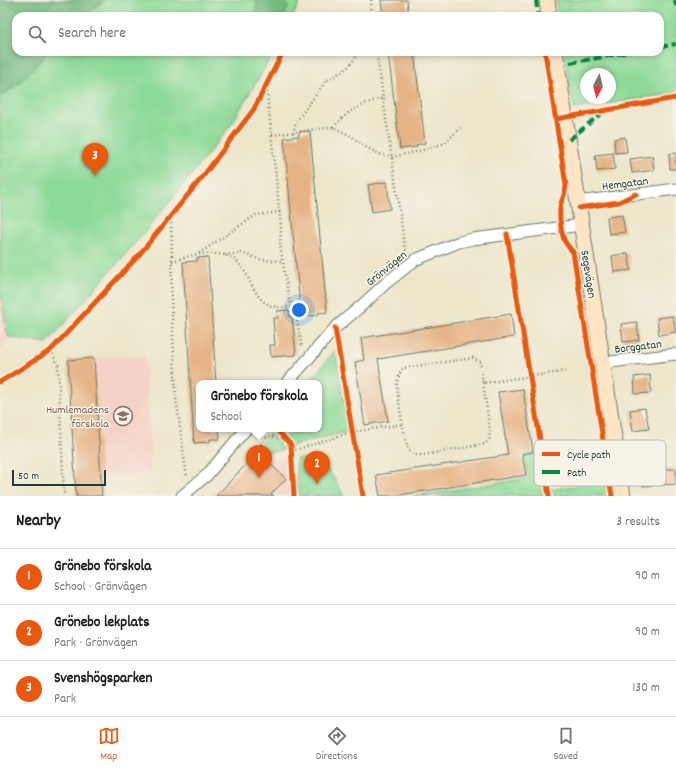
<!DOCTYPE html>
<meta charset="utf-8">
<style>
body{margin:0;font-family:Dekko,sans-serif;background:#f6f6f6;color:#202124}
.compass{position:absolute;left:580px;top:68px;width:36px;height:36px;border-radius:50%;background:#fff;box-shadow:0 2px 6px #0003;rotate:187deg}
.scale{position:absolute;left:12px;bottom:10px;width:94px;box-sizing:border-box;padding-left:4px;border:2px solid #1f3d34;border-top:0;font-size:11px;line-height:14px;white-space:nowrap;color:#1f3d34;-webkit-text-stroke:3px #f7f3e8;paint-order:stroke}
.you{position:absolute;left:299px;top:310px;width:14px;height:14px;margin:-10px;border:3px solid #fff;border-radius:50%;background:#1a73e8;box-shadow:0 0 0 6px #1a73e833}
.badge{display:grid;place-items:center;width:26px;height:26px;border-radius:50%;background:#ea580c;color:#fff;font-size:13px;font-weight:700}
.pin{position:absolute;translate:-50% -33px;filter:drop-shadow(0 1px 2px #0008)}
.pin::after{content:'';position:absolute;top:21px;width:14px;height:12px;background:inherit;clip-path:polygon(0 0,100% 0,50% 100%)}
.popup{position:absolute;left:196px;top:380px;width:126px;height:52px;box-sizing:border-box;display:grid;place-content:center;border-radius:8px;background:#fff;filter:drop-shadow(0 1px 3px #0005);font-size:13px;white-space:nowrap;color:#757577}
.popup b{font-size:15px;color:#202124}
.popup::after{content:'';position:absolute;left:50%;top:100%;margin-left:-8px;border:8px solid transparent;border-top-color:#fff}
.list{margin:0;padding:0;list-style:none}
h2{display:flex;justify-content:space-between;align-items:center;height:52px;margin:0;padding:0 16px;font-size:17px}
h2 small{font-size:13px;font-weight:400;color:#757577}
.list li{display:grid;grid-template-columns:26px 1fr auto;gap:12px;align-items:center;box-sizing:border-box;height:56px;padding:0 16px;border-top:1px solid #e0e0e0}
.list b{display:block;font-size:15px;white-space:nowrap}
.list p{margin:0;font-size:13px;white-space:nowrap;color:#757577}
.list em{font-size:13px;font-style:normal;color:#757577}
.icon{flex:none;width:22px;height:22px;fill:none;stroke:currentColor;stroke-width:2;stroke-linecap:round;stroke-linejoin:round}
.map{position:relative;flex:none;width:676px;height:496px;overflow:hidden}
.search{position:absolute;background:#fff;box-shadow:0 2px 6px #0003;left:12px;right:12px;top:12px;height:44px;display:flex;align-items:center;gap:10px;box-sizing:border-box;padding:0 14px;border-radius:12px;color:#757577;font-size:15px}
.sheet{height:220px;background:#fff}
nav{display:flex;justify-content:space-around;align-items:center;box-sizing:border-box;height:56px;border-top:1px solid #e0e0e0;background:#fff;font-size:11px;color:#757577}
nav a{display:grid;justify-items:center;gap:2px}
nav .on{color:#ea580c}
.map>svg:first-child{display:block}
.built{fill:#f6d1c5}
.green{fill:#8dda98;stroke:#568c66;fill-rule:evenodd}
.forest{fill:#72ba80;stroke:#487c5a}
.building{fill:#e6b386}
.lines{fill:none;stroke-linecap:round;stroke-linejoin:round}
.street-casing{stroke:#677868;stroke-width:13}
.secondary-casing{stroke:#677868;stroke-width:17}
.path{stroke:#677868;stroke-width:2.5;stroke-dasharray:1 3;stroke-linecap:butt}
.street{stroke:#fff;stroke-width:11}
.secondary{stroke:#fde5c5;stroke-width:15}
.quiet{stroke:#00873e;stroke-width:4;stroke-dasharray:8 4;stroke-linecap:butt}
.cycleway-casing{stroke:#f7f3e8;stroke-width:8}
.cycleway{stroke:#e8590c;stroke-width:5}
.labels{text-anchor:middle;stroke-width:3;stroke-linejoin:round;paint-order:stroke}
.street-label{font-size:12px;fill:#1f3d34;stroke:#f7f3e8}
.education-label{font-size:12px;fill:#785e54;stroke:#f7f3e8;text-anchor:end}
.key{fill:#f7f3e8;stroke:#b6bcb2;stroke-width:1}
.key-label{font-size:11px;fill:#1f3d34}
</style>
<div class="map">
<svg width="676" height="496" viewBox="0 0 676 496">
<rect width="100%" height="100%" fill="#f7f3e8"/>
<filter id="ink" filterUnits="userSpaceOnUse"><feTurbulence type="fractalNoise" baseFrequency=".025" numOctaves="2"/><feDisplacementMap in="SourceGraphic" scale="8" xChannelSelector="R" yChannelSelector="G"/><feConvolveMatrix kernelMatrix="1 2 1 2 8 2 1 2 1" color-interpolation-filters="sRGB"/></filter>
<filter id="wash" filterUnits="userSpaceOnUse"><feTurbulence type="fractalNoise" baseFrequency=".012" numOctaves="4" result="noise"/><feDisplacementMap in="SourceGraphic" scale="16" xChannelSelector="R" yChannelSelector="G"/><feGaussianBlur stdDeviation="0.9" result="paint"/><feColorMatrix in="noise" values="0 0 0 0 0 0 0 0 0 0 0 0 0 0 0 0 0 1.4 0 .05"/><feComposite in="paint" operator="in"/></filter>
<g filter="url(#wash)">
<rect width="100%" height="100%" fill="#ede6ca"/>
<!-- built -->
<path class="built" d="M 0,290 L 8,337 L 0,354 Z
M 145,356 L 151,474 L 101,478 L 94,358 Z
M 288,458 L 289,496 L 210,496 L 251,459 Z"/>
<!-- green -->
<path class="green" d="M 0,0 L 301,0 L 293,16 L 16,16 L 16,52 L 274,52 L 231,125 L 149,227 L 47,343 L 8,337 L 0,290 Z
M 556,0 L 676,0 L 676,93 L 574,109 L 564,52 L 660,52 L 660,16 L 558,16 ZM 586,74 L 610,74 L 610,98 L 586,98 Z
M 335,350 L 349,431 L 295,445 L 281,450 L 268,452 L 255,450 L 273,429 L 319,429 L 319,383 L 309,383 Z
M 539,452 L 545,491 L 606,480 L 609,496 L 413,496 L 528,478 L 525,455 Z
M 296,458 L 308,460 L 330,472 L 344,496 L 297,496 Z"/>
<!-- forest -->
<path class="forest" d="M 0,0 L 105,0 L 84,16 L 16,16 L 16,52 L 49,52 L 16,86 L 0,96 Z
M 258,0 L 287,0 L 288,7 L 284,16 L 254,16 Z"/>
<g id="blocks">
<!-- building -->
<path class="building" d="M 381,0 L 407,0 L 409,16 L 383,16 Z
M 388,52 L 414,52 L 425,143 L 416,145 L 417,147 L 400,149 Z
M 310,131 L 327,312 L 318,313 L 318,315 L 301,317 L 284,138 L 299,136 L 299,132 Z
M 625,137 L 627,152 L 615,153 L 614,139 Z
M 613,153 L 615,169 L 597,171 L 595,155 Z
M 676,153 L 676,169 L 670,169 L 669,154 Z
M 652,156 L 654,170 L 632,173 L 630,159 Z
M 387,182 L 390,209 L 372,212 L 368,185 Z
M 622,215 L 625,232 L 609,234 L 607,217 Z
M 628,253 L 631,270 L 614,272 L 612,256 Z
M 208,257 L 216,383 L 199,383 L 199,429 L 219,429 L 220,439 L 210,439 L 210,442 L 194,443 L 183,262 L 197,261 L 197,258 Z
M 289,310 L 290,317 L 292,317 L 296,355 L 271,357 L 270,345 L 275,345 L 273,318 L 278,318 L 277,311 Z
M 511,314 L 514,337 L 378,359 L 388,421 L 365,425 L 355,362 L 364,360 L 361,338 Z
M 673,316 L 676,332 L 659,335 L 657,318 Z
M 637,322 L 639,340 L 623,342 L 621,324 Z
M 94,358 L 102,496 L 76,496 L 68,360 Z
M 650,375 L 651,393 L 635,394 L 634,377 Z
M 523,389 L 533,452 L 522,454 L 526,475 L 393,496 L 380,496 L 376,475 L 508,455 L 498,392 Z
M 645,408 L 649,429 L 633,431 L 630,410 Z
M 258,452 L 286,479 L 271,494 L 274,496 L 216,496 Z
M 665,469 L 676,469 L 676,484 L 643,486 L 642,471 Z"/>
</g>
</g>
<g filter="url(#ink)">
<use href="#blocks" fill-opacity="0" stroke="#677868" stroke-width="1"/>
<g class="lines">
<defs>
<path id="street" d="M 578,202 L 676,189
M 602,363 L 676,354
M 287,383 L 335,328 L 360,307 L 385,284 L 415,260 L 459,242 L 473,239 L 581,225
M 182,496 L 207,475 L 246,429"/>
<path id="secondary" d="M 547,0 L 549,16
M 555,52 L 623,496"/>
</defs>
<!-- street casing -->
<use href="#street" class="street-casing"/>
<!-- secondary casing -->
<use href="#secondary" class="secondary-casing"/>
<!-- path -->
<path class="path" d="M 371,0 L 372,16
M 375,52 L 377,56 L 405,249 L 408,252
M 266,84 L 281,227 L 280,245 L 289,299 L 296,313 L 302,348
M 333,127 L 349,112 L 367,103 L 383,98
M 293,133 L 296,122 L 326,81 L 347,68 L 360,52
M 272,135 L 333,127 L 351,136 L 367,148 L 382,155 L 392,157 L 419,151 L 445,143 L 460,128
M 171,215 L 172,261 L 171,296 L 176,397 L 187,478
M 199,254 C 210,254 226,252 235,260 C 252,273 252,304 277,307 C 282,308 288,307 293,307
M 225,255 L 241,253 L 262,260 L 283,261
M 172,261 L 198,254 L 256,215 L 280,212
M 51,350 L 58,365 L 64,496
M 483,383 L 490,431 L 489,439 L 485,444 L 423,455 C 418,455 412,455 409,450 C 405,443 397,395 397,385 C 397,379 400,373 403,368 L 473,358 L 480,362 L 483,383 L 568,371
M 249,452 L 253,453 L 268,436 L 278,437 L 292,451 L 352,432 L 403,424"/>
<!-- street -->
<use href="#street" class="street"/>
<!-- secondary -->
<use href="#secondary" class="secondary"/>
<!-- quiet -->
<path class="quiet" d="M 536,0 L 538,16
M 675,0 L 676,6
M 660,47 L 676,44
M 570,63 L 630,52
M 569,140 L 603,112"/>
<defs>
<path id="cycleway" d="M 545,52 L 566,185 C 566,192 563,197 561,203 C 558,212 561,233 565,242 C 567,245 570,249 573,252 L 612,496
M 556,119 L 676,98
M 579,208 L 619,202 L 636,194
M 507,234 L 549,496
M 335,328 L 363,496
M 0,382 L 51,350 L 139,255 L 204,175 L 254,109 L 283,52
M 276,429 L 291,445 L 294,496"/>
</defs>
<!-- cycleway casing -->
<use href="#cycleway" class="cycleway-casing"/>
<!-- cycleway -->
<use href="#cycleway" class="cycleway"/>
</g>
</g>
<!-- icons -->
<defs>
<symbol id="school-ring" viewBox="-11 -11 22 22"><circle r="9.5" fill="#f7f3e8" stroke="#8d6e63" stroke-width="1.5"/><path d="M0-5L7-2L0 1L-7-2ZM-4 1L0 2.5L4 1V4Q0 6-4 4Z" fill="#8d6e63"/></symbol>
</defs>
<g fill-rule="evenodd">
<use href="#school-ring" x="112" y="405" width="22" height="22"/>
</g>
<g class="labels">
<!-- street labels -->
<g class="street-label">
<text transform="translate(625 183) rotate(-7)" y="4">Hemgatan</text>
<text transform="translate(386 268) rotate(-39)" y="4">Grönvägen</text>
<text transform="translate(589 274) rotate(81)" y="4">Segevägen</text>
<text transform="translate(638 346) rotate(-7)" y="4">Borggatan</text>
</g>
<!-- education labels -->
<g class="education-label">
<text x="109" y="413">Humlemadens<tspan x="109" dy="14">förskola</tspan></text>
</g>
</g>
<!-- legend -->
<rect x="534" y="440" width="132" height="46" rx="6" class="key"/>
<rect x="542" y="452" width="18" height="4" fill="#e8590c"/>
<rect x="542" y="470" width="18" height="4" fill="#00873e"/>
<g class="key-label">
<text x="567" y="458">Cycle path</text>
<text x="567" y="476">Path</text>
</g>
</svg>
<svg class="compass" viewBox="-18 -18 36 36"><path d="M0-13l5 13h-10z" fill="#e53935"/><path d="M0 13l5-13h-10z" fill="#757577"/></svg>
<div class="scale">50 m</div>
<div class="you"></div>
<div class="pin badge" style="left:259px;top:478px">1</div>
<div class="popup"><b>Grönebo förskola</b>School</div>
<div class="pin badge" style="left:317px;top:484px">2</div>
<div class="pin badge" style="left:95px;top:176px">3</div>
<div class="search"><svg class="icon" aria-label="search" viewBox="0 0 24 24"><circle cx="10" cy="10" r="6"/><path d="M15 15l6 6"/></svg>Search here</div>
</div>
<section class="sheet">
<h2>Nearby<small>3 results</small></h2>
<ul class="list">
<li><span class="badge">1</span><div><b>Grönebo förskola</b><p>School · Grönvägen</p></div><em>90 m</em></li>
<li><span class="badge">2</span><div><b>Grönebo lekplats</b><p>Park · Grönvägen</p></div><em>90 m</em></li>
<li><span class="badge">3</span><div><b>Svenshögsparken</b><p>Park</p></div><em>130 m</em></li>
</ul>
</section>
<nav>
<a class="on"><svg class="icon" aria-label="map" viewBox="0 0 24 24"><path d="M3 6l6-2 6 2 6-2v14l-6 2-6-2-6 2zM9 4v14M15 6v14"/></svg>Map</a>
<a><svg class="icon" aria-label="directions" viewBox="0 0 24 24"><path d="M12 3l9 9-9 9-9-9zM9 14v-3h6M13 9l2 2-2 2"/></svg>Directions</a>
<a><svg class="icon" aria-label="saved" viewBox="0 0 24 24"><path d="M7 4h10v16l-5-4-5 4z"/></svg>Saved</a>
</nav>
